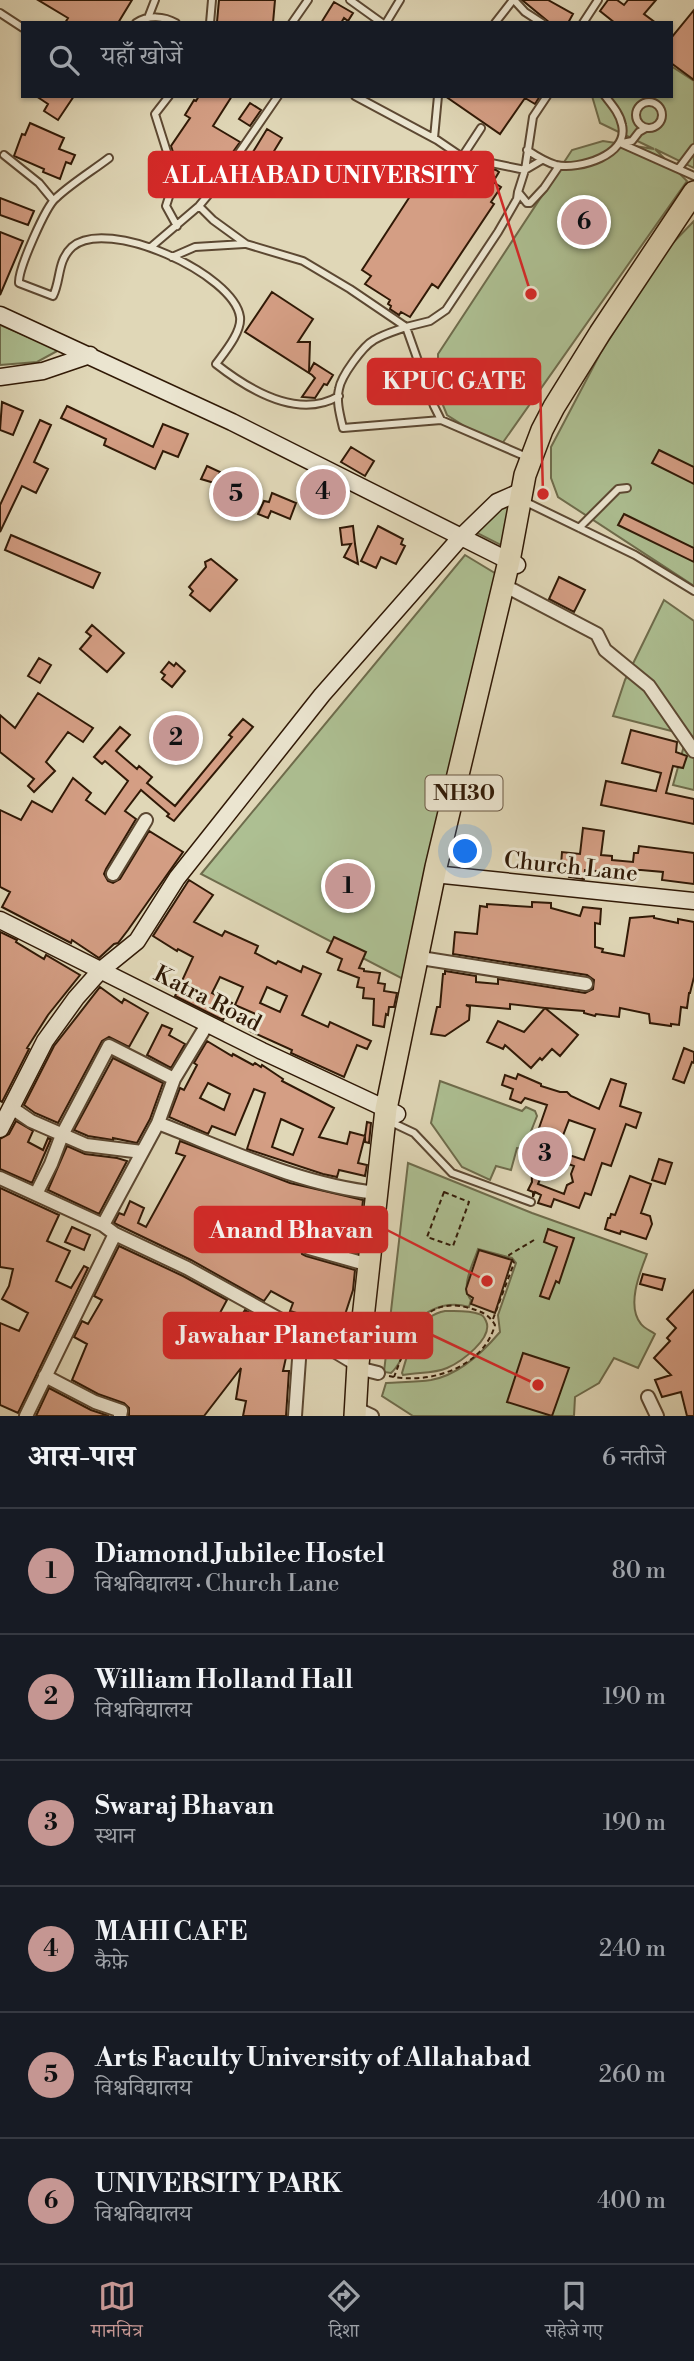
<!DOCTYPE html>
<html lang="hi">
<meta charset="utf-8">
<style>
body{margin:0;font-family:"Libre Bodoni","Noto Serif Devanagari",serif;background:#20242c;color:#f1f3f6}
.you{position:absolute;left:466px;top:852px;width:24px;height:24px;margin:-18px;border:5px solid #fff;border-radius:50%;background:#1a73e8;box-shadow:0 0 0 10px #1a73e833}
.badge{display:grid;place-items:center;width:46px;height:46px;border-radius:50%;background:#c59692;color:#111;font-size:23px;font-weight:700}
.pin{position:absolute;translate:-50% -50%;border:4px solid #fff;box-shadow:0 2px 7px #0006}
.list{margin:0;padding:0;list-style:none}
h2{display:flex;justify-content:space-between;align-items:center;height:91px;margin:0;padding:0 28px;font-size:30px}
h2 small{font-size:23px;font-weight:400;color:#9ea1a6}
.list li{display:grid;grid-template-columns:46px 1fr auto;gap:21px;align-items:center;box-sizing:border-box;height:126px;padding:0 28px;border-top:2px solid #363941}
.list b{display:block;font-size:26px;white-space:nowrap}
.list p{margin:0;font-size:23px;white-space:nowrap;color:#9ea1a6}
.list em{font-size:23px;font-style:normal;color:#9ea1a6}
.icon{flex:none;width:38px;height:38px;fill:none;stroke:currentColor;stroke-width:2;stroke-linecap:round;stroke-linejoin:round}
.map{position:relative;flex:none;width:694px;height:1416px;overflow:hidden}
.search{position:absolute;background:#171b24;box-shadow:0 2px 5px #0004;left:21px;right:21px;top:21px;height:77px;display:flex;align-items:center;gap:18px;box-sizing:border-box;padding:0 24px;border-radius:0px;color:#9ea1a6;font-size:26px}
.sheet{height:847px;background:#171b24}
nav{display:flex;justify-content:space-around;align-items:center;box-sizing:border-box;height:98px;border-top:2px solid #363941;background:#171b24;font-size:19px;color:#9ea1a6}
nav a{display:grid;justify-items:center;gap:4px}
nav .on{color:#c59692}
.map>svg:first-child{display:block}
.green{fill:#adbf92;stroke:#6e6c4c;stroke-width:2}
.building{fill:#d49e84;stroke:#301906;stroke-width:2;fill-rule:evenodd}
.lines{fill:none;stroke-linecap:round;stroke-linejoin:round}
.lane-casing{stroke:#5c4832;stroke-width:10}
.street-casing{stroke:#5c4832;stroke-width:16}
.secondary-casing{stroke:#301906;stroke-width:19}
.highway-casing{stroke:#301906;stroke-width:24}
.path{stroke:#301906;stroke-width:2;stroke-dasharray:5 3.5;stroke-linecap:butt}
.lane{stroke:#ebe5d0;stroke-width:6}
.street{stroke:#ebe5d0;stroke-width:12}
.secondary{stroke:#ebe5d0;stroke-width:16}
.highway{stroke:#e0d7b7;stroke-width:21}
.labels{text-anchor:middle;stroke-width:6;stroke-linejoin:round;paint-order:stroke}
.shield{fill:#ebe5d0;stroke:#685643;stroke-width:2}
.shield-label{font-size:21px;font-weight:bold;fill:#301906}
.street-label{font-size:23px;fill:#301906;stroke:#ebe5d0}
.leader{fill:none;stroke:#d62828;stroke-width:2.5}
.callout-dot{fill:#d62828;stroke:#ebe5d0;stroke-width:2.5}
.callout{fill:#d62828;stroke:#d62828;stroke-width:2.5}
.callout-label{font-size:24px;text-anchor:middle;font-weight:bold;fill:#fff}
</style>
<div class="map">
<svg width="694" height="1416" viewBox="0 0 694 1416">
<rect width="100%" height="100%" fill="#e0d7b7"/>
<filter id="stains"><feTurbulence type="fractalNoise" baseFrequency=".00286" numOctaves="4"/><feColorMatrix values="0 0 0 0 .2 0 0 0 0 .09 0 0 0 0 .02 0 0 0 .5 -.17"/></filter>
<radialGradient id="worn" r=".72"><stop offset=".6" stop-color="#630" stop-opacity="0"/><stop offset="1" stop-color="#630" stop-opacity=".3"/></radialGradient>
<!-- green -->
<path class="green" d="M 671,66 L 694,81 L 694,168 L 655,149 L 687,181 L 499,448 L 447,415 L 438,393 L 438,354 L 572,150 L 603,141 L 654,149 L 600,123 L 592,96 L 671,96 Z
M 694,221 L 694,586 L 558,497 L 551,478 L 551,447 L 600,354 L 664,252 Z
M 0,325 L 59,350 L 37,362 L 0,365 Z
M 524,484 L 511,550 L 477,533 Z
M 465,555 L 498,575 L 407,981 L 201,874 Z
M 664,600 L 694,621 L 694,790 L 673,785 L 687,735 L 613,716 L 625,680 Z
M 440,1081 L 522,1111 L 526,1107 L 535,1111 L 537,1116 L 524,1149 L 517,1148 L 511,1170 L 496,1166 L 490,1180 L 462,1167 L 431,1123 Z
M 408,1163 L 532,1213 L 647,1254 C 640,1272 626,1306 641,1324 C 644,1328 651,1331 655,1334 L 638,1368 L 614,1358 L 599,1383 L 575,1397 L 574,1416 L 413,1416 L 382,1396 L 386,1383 C 401,1382 417,1382 431,1380 C 459,1375 483,1352 500,1332 L 498,1315 L 516,1263 L 512,1258 L 478,1249 C 473,1265 460,1286 471,1300 L 469,1307 C 456,1303 444,1304 432,1310 C 406,1322 410,1356 391,1373 L 384,1372 Z
M 445,1311 C 456,1311 469,1310 479,1314 C 483,1315 484,1317 486,1321 C 494,1338 461,1362 447,1368 C 433,1374 418,1372 403,1375 L 402,1373 C 410,1347 415,1317 445,1311 Z"/>
<!-- building -->
<path class="building" d="M 38,0 L 132,0 L 118,23 L 65,23 L 68,18 Z
M 219,0 L 275,0 L 273,23 L 217,22 Z
M 522,0 L 548,0 L 573,14 L 568,23 L 550,23 Z
M 608,0 L 617,0 L 624,5 L 628,0 L 656,0 L 644,14 L 656,23 L 615,23 L 600,11 Z
M 334,2 L 353,13 L 348,21 L 344,18 L 341,23 L 321,23 Z
M 694,10 L 694,80 L 671,63 L 671,38 Z
M 36,96 L 74,96 L 58,120 L 44,111 L 48,104 Z
M 199,96 L 232,96 L 213,126 L 240,142 L 213,180 L 201,172 L 205,165 L 190,154 L 185,162 L 174,155 L 171,146 L 190,118 L 185,115 L 194,100 L 196,101 Z
M 445,96 L 540,96 L 535,104 L 525,98 L 500,134 Z
M 250,103 L 261,110 L 250,126 L 239,119 Z
M 30,123 L 64,138 L 59,149 L 75,155 L 71,164 L 66,162 L 60,179 L 43,172 L 44,169 L 14,156 L 22,134 L 25,135 Z
M 267,129 L 282,138 L 268,161 L 253,152 Z
M 452,157 L 477,171 L 480,167 L 496,170 L 499,172 L 493,182 L 501,187 L 491,202 L 494,204 L 438,288 L 432,284 L 410,317 L 401,312 L 399,315 L 390,309 L 391,306 L 388,304 L 390,300 L 365,284 L 371,276 L 362,270 L 418,184 L 430,191 Z
M 0,198 L 34,211 L 28,225 L 0,215 Z
M 0,232 L 23,241 L 0,295 Z
M 272,292 L 313,319 L 298,342 L 310,342 L 309,372 L 314,363 L 333,375 L 327,385 L 324,384 L 315,398 L 302,397 L 315,378 L 312,375 L 245,332 Z
M 2,402 L 23,411 L 13,435 L 0,430 Z
M 67,406 L 153,447 L 163,424 L 188,434 L 178,457 L 163,451 L 155,469 L 104,445 L 106,439 L 61,418 Z
M 40,420 L 51,425 L 34,462 L 48,469 L 36,493 L 22,486 L 0,532 L 0,505 Z
M 351,447 L 374,461 L 365,476 L 341,462 Z
M 659,450 L 694,467 L 694,484 L 652,463 Z
M 207,466 L 220,472 L 219,475 L 224,477 L 221,485 L 201,479 Z
M 272,493 L 296,503 L 290,519 L 271,511 L 268,518 L 258,514 L 264,501 L 269,502 Z
M 624,514 L 694,548 L 694,562 L 618,525 Z
M 353,526 L 355,544 L 358,564 L 344,557 L 351,544 L 342,545 L 340,528 Z
M 378,526 L 403,539 L 401,544 L 405,546 L 396,564 L 381,557 L 376,568 L 361,561 Z
M 11,535 L 100,573 L 93,588 L 5,550 Z
M 211,559 L 237,580 L 210,611 L 190,595 L 193,591 L 189,587 L 206,567 L 205,562 Z
M 559,577 L 585,590 L 574,612 L 549,599 Z
M 92,625 L 124,653 L 107,672 L 80,649 L 91,636 L 86,632 Z
M 39,658 L 51,665 L 40,683 L 28,676 Z
M 169,662 L 174,666 L 176,663 L 185,671 L 172,687 L 162,679 L 165,675 L 161,672 Z
M 38,693 L 93,728 L 83,742 L 68,732 L 46,762 L 55,771 L 34,792 L 28,786 L 34,779 L 0,752 L 0,715 L 15,728 Z
M 243,719 L 253,727 L 174,821 L 167,816 L 169,814 L 141,790 L 125,811 L 136,819 L 106,869 L 104,874 L 108,881 L 113,883 L 120,879 L 149,831 L 183,852 L 128,930 L 118,943 L 114,944 L 99,958 L 72,940 L 71,943 L 2,907 L 10,892 L 0,887 L 0,810 L 21,820 L 32,801 L 52,812 L 73,778 L 91,793 L 86,800 L 105,814 L 128,781 L 105,761 L 102,764 L 94,757 L 120,727 L 130,735 L 116,751 L 137,769 L 139,766 L 152,777 L 147,783 L 175,806 L 232,737 L 229,735 Z
M 631,730 L 677,742 L 676,752 L 687,756 L 683,768 L 673,766 L 666,793 L 694,799 L 694,824 L 601,805 L 606,781 L 656,791 L 661,773 L 622,763 Z
M 583,828 L 604,831 L 601,855 L 612,856 L 612,860 L 633,862 L 634,853 L 638,853 L 639,846 L 694,853 L 694,884 L 662,880 L 663,872 L 641,870 L 623,870 L 622,873 L 585,870 L 584,879 L 569,877 L 570,866 L 561,865 L 562,852 L 580,854 Z
M 189,880 L 213,895 L 194,922 L 222,936 L 225,931 L 258,946 L 255,953 L 276,964 L 278,961 L 301,972 L 303,966 L 321,974 L 302,1015 L 328,1027 L 330,1022 L 371,1041 L 367,1049 L 357,1045 L 344,1077 L 291,1053 L 292,1050 L 250,1031 L 258,1015 L 235,1005 L 243,987 L 220,977 L 212,993 L 232,1003 L 223,1020 L 175,996 L 193,957 L 178,949 L 177,951 L 153,936 ZM 267,987 L 287,996 L 280,1012 L 260,1003 Z
M 532,902 L 551,903 L 551,908 L 580,916 L 583,907 L 601,909 L 600,924 L 595,923 L 595,947 L 603,949 L 602,952 L 624,956 L 630,918 L 654,916 L 654,918 L 678,923 L 678,919 L 694,922 L 694,977 L 690,993 L 689,993 L 687,1008 L 681,1007 L 679,1025 L 671,1024 L 671,1026 L 650,1023 L 649,1014 L 620,1008 L 619,1017 L 596,1014 L 595,1016 L 584,1013 L 584,1011 L 545,1008 L 578,1035 L 560,1056 L 552,1049 L 542,1060 L 540,1058 L 531,1068 L 505,1045 L 503,1049 L 487,1042 L 498,1021 L 524,1032 L 545,1008 L 510,1004 L 510,1009 L 466,1005 L 470,1007 L 469,1020 L 445,1036 L 431,1034 L 437,1007 L 440,1007 L 443,974 L 445,974 L 445,971 L 476,976 L 476,982 L 498,984 L 498,979 L 585,993 L 593,989 L 594,980 L 587,975 L 453,954 L 455,932 L 477,934 L 480,906 L 487,907 L 487,904 L 532,907 Z
M 0,932 L 17,940 L 16,942 L 44,959 L 46,955 L 80,975 L 48,1015 L 27,1048 L 29,1049 L 2,1102 L 0,1101 Z
M 334,937 L 366,952 L 359,968 L 364,969 L 364,971 L 380,973 L 378,983 L 385,984 L 384,991 L 397,993 L 394,1007 L 389,1007 L 388,1015 L 386,1014 L 384,1027 L 373,1025 L 374,999 L 363,998 L 364,988 L 357,987 L 359,978 L 338,970 L 342,959 L 327,952 Z
M 100,987 L 122,1003 L 124,999 L 148,1013 L 129,1047 L 109,1037 L 102,1041 L 58,1123 L 35,1113 L 24,1105 L 54,1046 Z
M 162,1025 L 172,1029 L 169,1035 L 185,1044 L 171,1068 L 147,1055 Z
M 207,1041 L 232,1056 L 233,1054 L 253,1065 L 255,1063 L 261,1067 L 262,1065 L 283,1079 L 282,1081 L 334,1108 L 319,1137 L 347,1144 L 350,1132 L 365,1136 L 367,1122 L 371,1123 L 369,1143 L 365,1142 L 365,1136 L 358,1163 L 367,1165 L 365,1176 L 339,1170 L 337,1177 L 323,1174 L 247,1149 L 265,1093 L 254,1089 L 235,1135 L 212,1126 L 208,1134 L 169,1117 L 180,1088 L 184,1090 L 197,1065 L 194,1063 ZM 208,1083 L 230,1094 L 224,1110 L 200,1098 ZM 281,1119 L 303,1129 L 293,1155 L 272,1147 Z
M 684,1048 L 694,1052 L 694,1063 L 692,1062 L 684,1083 L 673,1079 Z
M 113,1058 L 163,1083 L 150,1119 L 137,1143 L 113,1138 L 113,1140 L 88,1136 L 74,1130 Z
M 518,1074 L 541,1084 L 541,1086 L 560,1092 L 567,1092 L 571,1096 L 599,1109 L 611,1079 L 626,1084 L 620,1106 L 641,1113 L 636,1128 L 626,1124 L 611,1166 L 602,1163 L 591,1195 L 585,1193 L 579,1208 L 554,1199 L 551,1207 L 538,1203 L 541,1195 L 535,1192 L 533,1197 L 533,1192 L 528,1190 L 532,1182 L 531,1162 L 541,1177 L 538,1184 L 564,1194 L 567,1185 L 573,1182 L 571,1174 L 574,1166 L 547,1156 L 545,1160 L 530,1154 L 547,1105 L 525,1098 L 521,1103 L 510,1099 L 513,1089 L 502,1085 L 505,1075 L 516,1079 ZM 569,1120 L 595,1129 L 584,1160 L 557,1151 Z
M 16,1121 L 33,1131 L 28,1142 L 43,1150 L 48,1138 L 51,1139 L 32,1183 L 0,1169 L 0,1139 L 9,1134 Z
M 180,1141 L 290,1183 L 363,1200 L 357,1253 L 332,1245 L 337,1219 L 317,1213 L 311,1240 L 303,1241 L 300,1246 L 302,1254 L 306,1256 L 355,1270 L 353,1290 L 341,1327 L 290,1311 L 293,1303 L 271,1291 L 264,1301 L 191,1260 L 114,1223 L 119,1213 L 124,1215 L 130,1201 L 144,1208 L 138,1223 L 146,1227 L 185,1156 L 176,1153 Z
M 67,1146 L 85,1154 L 117,1158 L 127,1161 L 99,1214 L 48,1190 Z
M 659,1159 L 672,1163 L 665,1184 L 652,1180 Z
M 630,1176 L 651,1184 L 641,1213 L 650,1216 L 652,1224 L 646,1239 L 621,1231 L 620,1234 L 605,1229 L 608,1218 L 610,1218 L 611,1214 L 615,1215 Z
M 0,1188 L 59,1215 L 47,1241 L 70,1251 L 56,1281 L 71,1288 L 84,1266 L 88,1268 L 18,1413 L 0,1405 L 0,1323 L 19,1331 L 28,1313 L 2,1299 L 9,1286 L 13,1269 L 0,1267 Z
M 72,1227 L 90,1235 L 84,1250 L 65,1242 Z
M 548,1229 L 574,1238 L 559,1283 L 556,1281 L 549,1299 L 540,1296 L 557,1247 L 544,1242 Z
M 119,1246 L 183,1276 L 227,1300 L 214,1324 L 228,1335 L 245,1310 L 290,1335 L 280,1351 L 287,1353 L 283,1371 L 289,1371 L 286,1416 L 243,1416 L 246,1401 L 236,1399 L 241,1368 L 204,1416 L 129,1416 L 129,1408 L 124,1403 L 98,1394 L 72,1380 L 87,1344 L 74,1337 L 82,1321 L 88,1324 L 102,1300 L 94,1296 Z
M 479,1250 L 512,1260 L 495,1313 L 471,1304 L 473,1298 L 467,1294 L 466,1289 Z
M 643,1274 L 665,1279 L 662,1290 L 640,1284 Z
M 694,1290 L 694,1416 L 687,1416 L 681,1392 L 662,1397 L 655,1380 L 671,1375 L 654,1358 L 670,1341 L 667,1338 L 676,1328 L 667,1319 Z
M 523,1353 L 569,1368 L 552,1416 L 507,1402 Z
M 49,1388 L 91,1410 L 109,1416 L 36,1416 Z"/>
<g class="lines">
<defs>
<path id="lane" d="M 350,0 L 382,23
M 514,0 L 525,12 L 542,23
M 0,13 L 23,28
M 148,18 L 155,0
M 136,23 C 148,15 164,16 176,23
M 210,23 L 212,0
M 292,23 L 308,0
M 386,23 L 400,0
M 495,23 L 513,0
M 583,23 L 598,0
M 169,96 L 155,114 L 173,171 L 173,184 L 166,206 L 177,226
M 355,96 L 437,140 L 462,157 L 525,170 L 533,117 L 547,96
M636 115a13 13 0 1 1 26 0a13 13 0 1 1-26 0Z
M 434,138 L 438,96
M 620,143 L 694,176
M 622,143 L 632,141 L 639,132 L 646,128
M 527,150 C 536,156 545,162 556,165 C 579,170 629,155 622,125 C 620,114 612,105 605,96
M 4,155 L 39,183 L 53,200
M 462,157 L 481,128
M 109,158 C 92,171 72,183 56,198 C 46,206 18,269 19,283 L 53,296 C 61,280 57,261 72,247 C 107,216 234,274 240,317 C 242,332 224,353 216,364 C 249,390 298,420 339,396
M 542,160 L 525,170 L 518,192 L 527,203 L 530,203 L 544,188 L 559,166
M 679,168 L 694,148
M 199,206 L 213,220 L 246,244 L 303,261 L 350,289 L 406,327 L 430,321 L 446,310 L 498,232 L 517,199 L 518,192
M 151,247 L 199,206 L 219,182 L 278,96
M 172,257 L 195,247 L 244,244
M 441,420 L 434,406 L 406,327 C 395,331 384,334 374,340 C 363,346 341,376 339,389 C 336,401 340,415 343,428 L 441,420 L 529,458
M 530,504 L 635,555 L 694,591
M 579,528 L 618,489 L 627,488
M 395,1124 L 414,1133 L 452,1173 L 531,1202"/>
<path id="street" d="M 513,590 L 597,634 L 605,650 L 649,686 L 694,751
M 113,874 L 146,820
M 427,959 L 586,984
M 12,1108 L 31,1121 L 86,1145 L 142,1152
M 158,1123 C 228,1150 301,1185 377,1193
M 0,1178 L 103,1225 L 115,1234 L 187,1268 L 301,1331 L 366,1370 L 378,1373
M 36,1194 L 51,1164 L 62,1135 L 109,1046 L 174,1079
M 103,1225 L 158,1123 L 174,1079 L 208,1023
M 309,1248 L 369,1265
M 45,1376 L 95,1402 L 121,1411 L 120,1416
M 648,1397 L 657,1416
M 355,1408 L 372,1416
M 26,1416 L 115,1234
M 295,1416 L 301,1331"/>
<path id="secondary" d="M 0,315 L 232,422 L 517,565
M 0,377 L 43,371 L 90,355
M 434,874 L 694,901
M 0,920 L 262,1051 L 397,1114
M 0,1129 L 45,1041 L 76,998 L 100,971 L 137,941 L 177,878 L 322,695 L 461,537 L 497,502 L 522,491"/>
<path id="highway" d="M 355,1416 L 358,1364 L 386,1109 L 436,867 L 509,561 L 525,475 L 542,430 L 554,407 L 600,333 L 694,192"/>
</defs>
<!-- lane casing -->
<use href="#lane" class="lane-casing"/>
<!-- street casing -->
<use href="#street" class="street-casing"/>
<!-- secondary casing -->
<use href="#secondary" class="secondary-casing"/>
<!-- highway casing -->
<use href="#highway" class="highway-casing"/>
<!-- path -->
<path class="path" d="M 444,1192 L 469,1202 L 453,1246 L 427,1237 Z
M 493,1319 L 514,1263 L 509,1255 L 534,1240
M 389,1376 C 429,1385 483,1368 495,1325 C 489,1314 480,1311 469,1308 C 419,1294 408,1342 394,1377"/>
<!-- lane -->
<use href="#lane" class="lane"/>
<!-- street -->
<use href="#street" class="street"/>
<!-- secondary -->
<use href="#secondary" class="secondary"/>
<!-- highway -->
<use href="#highway" class="highway"/>
</g>
<g class="labels">
<!-- shield labels -->
<rect class="shield" x="425.5" y="775.5" width="77" height="35" rx="5"/>
<g class="shield-label">
<text x="464" y="800">NH30</text>
</g>
<!-- street labels -->
<g class="street-label">
<text transform="translate(571 866) rotate(6)" y="8">Church Lane</text>
<text transform="translate(208 998) rotate(27)" y="8">Katra Road</text>
</g>
</g>
<!-- callouts -->
<path class="leader" d="M531 294L493 174M543 494L540 381M487 1281L387 1230M538 1385L432 1335"/>
<g class="callout-dot">
<circle cx="531" cy="294" r="7"/>
<circle cx="543" cy="494" r="7"/>
<circle cx="487" cy="1281" r="7"/>
<circle cx="538" cy="1385" r="7"/>
</g>
<g class="callout">
<rect x="149" y="152" width="344" height="45" rx="7"/>
<rect x="368" y="359" width="172" height="45" rx="7"/>
<rect x="195" y="1207" width="192" height="45" rx="7"/>
<rect x="164" y="1313" width="268" height="45" rx="7"/>
</g>
<g class="callout-label">
<text x="321" y="183">ALLAHABAD UNIVERSITY</text>
<text x="454" y="389">KPUC GATE</text>
<text x="291" y="1238">Anand Bhavan</text>
<text x="298" y="1343">Jawahar Planetarium</text>
</g>
<rect width="100%" height="100%" filter="url(#stains)"/>
<rect width="100%" height="100%" fill="url(#worn)"/>
</svg>
<div class="you"></div>
<div class="pin badge" style="left:348px;top:886px">1</div>
<div class="pin badge" style="left:176px;top:738px">2</div>
<div class="pin badge" style="left:545px;top:1154px">3</div>
<div class="pin badge" style="left:323px;top:492px">4</div>
<div class="pin badge" style="left:236px;top:494px">5</div>
<div class="pin badge" style="left:584px;top:222px">6</div>
<div class="search"><svg class="icon" aria-label="search" viewBox="0 0 24 24"><circle cx="10" cy="10" r="6"/><path d="M15 15l6 6"/></svg>यहाँ खोजें</div>
</div>
<section class="sheet">
<h2>आस-पास<small>6 नतीजे</small></h2>
<ul class="list">
<li><span class="badge">1</span><div><b>Diamond Jubilee Hostel</b><p>विश्वविद्यालय · Church Lane</p></div><em>80 m</em></li>
<li><span class="badge">2</span><div><b>William Holland Hall</b><p>विश्वविद्यालय</p></div><em>190 m</em></li>
<li><span class="badge">3</span><div><b>Swaraj Bhavan</b><p>स्थान</p></div><em>190 m</em></li>
<li><span class="badge">4</span><div><b>MAHI CAFE</b><p>कैफ़े</p></div><em>240 m</em></li>
<li><span class="badge">5</span><div><b>Arts Faculty University of Allahabad</b><p>विश्वविद्यालय</p></div><em>260 m</em></li>
<li><span class="badge">6</span><div><b>UNIVERSITY PARK</b><p>विश्वविद्यालय</p></div><em>400 m</em></li>
</ul>
</section>
<nav>
<a class="on"><svg class="icon" aria-label="map" viewBox="0 0 24 24"><path d="M3 6l6-2 6 2 6-2v14l-6 2-6-2-6 2zM9 4v14M15 6v14"/></svg>मानचित्र</a>
<a><svg class="icon" aria-label="directions" viewBox="0 0 24 24"><path d="M12 3l9 9-9 9-9-9zM9 14v-3h6M13 9l2 2-2 2"/></svg>दिशा</a>
<a><svg class="icon" aria-label="saved" viewBox="0 0 24 24"><path d="M7 4h10v16l-5-4-5 4z"/></svg>सहेजे गए</a>
</nav>
